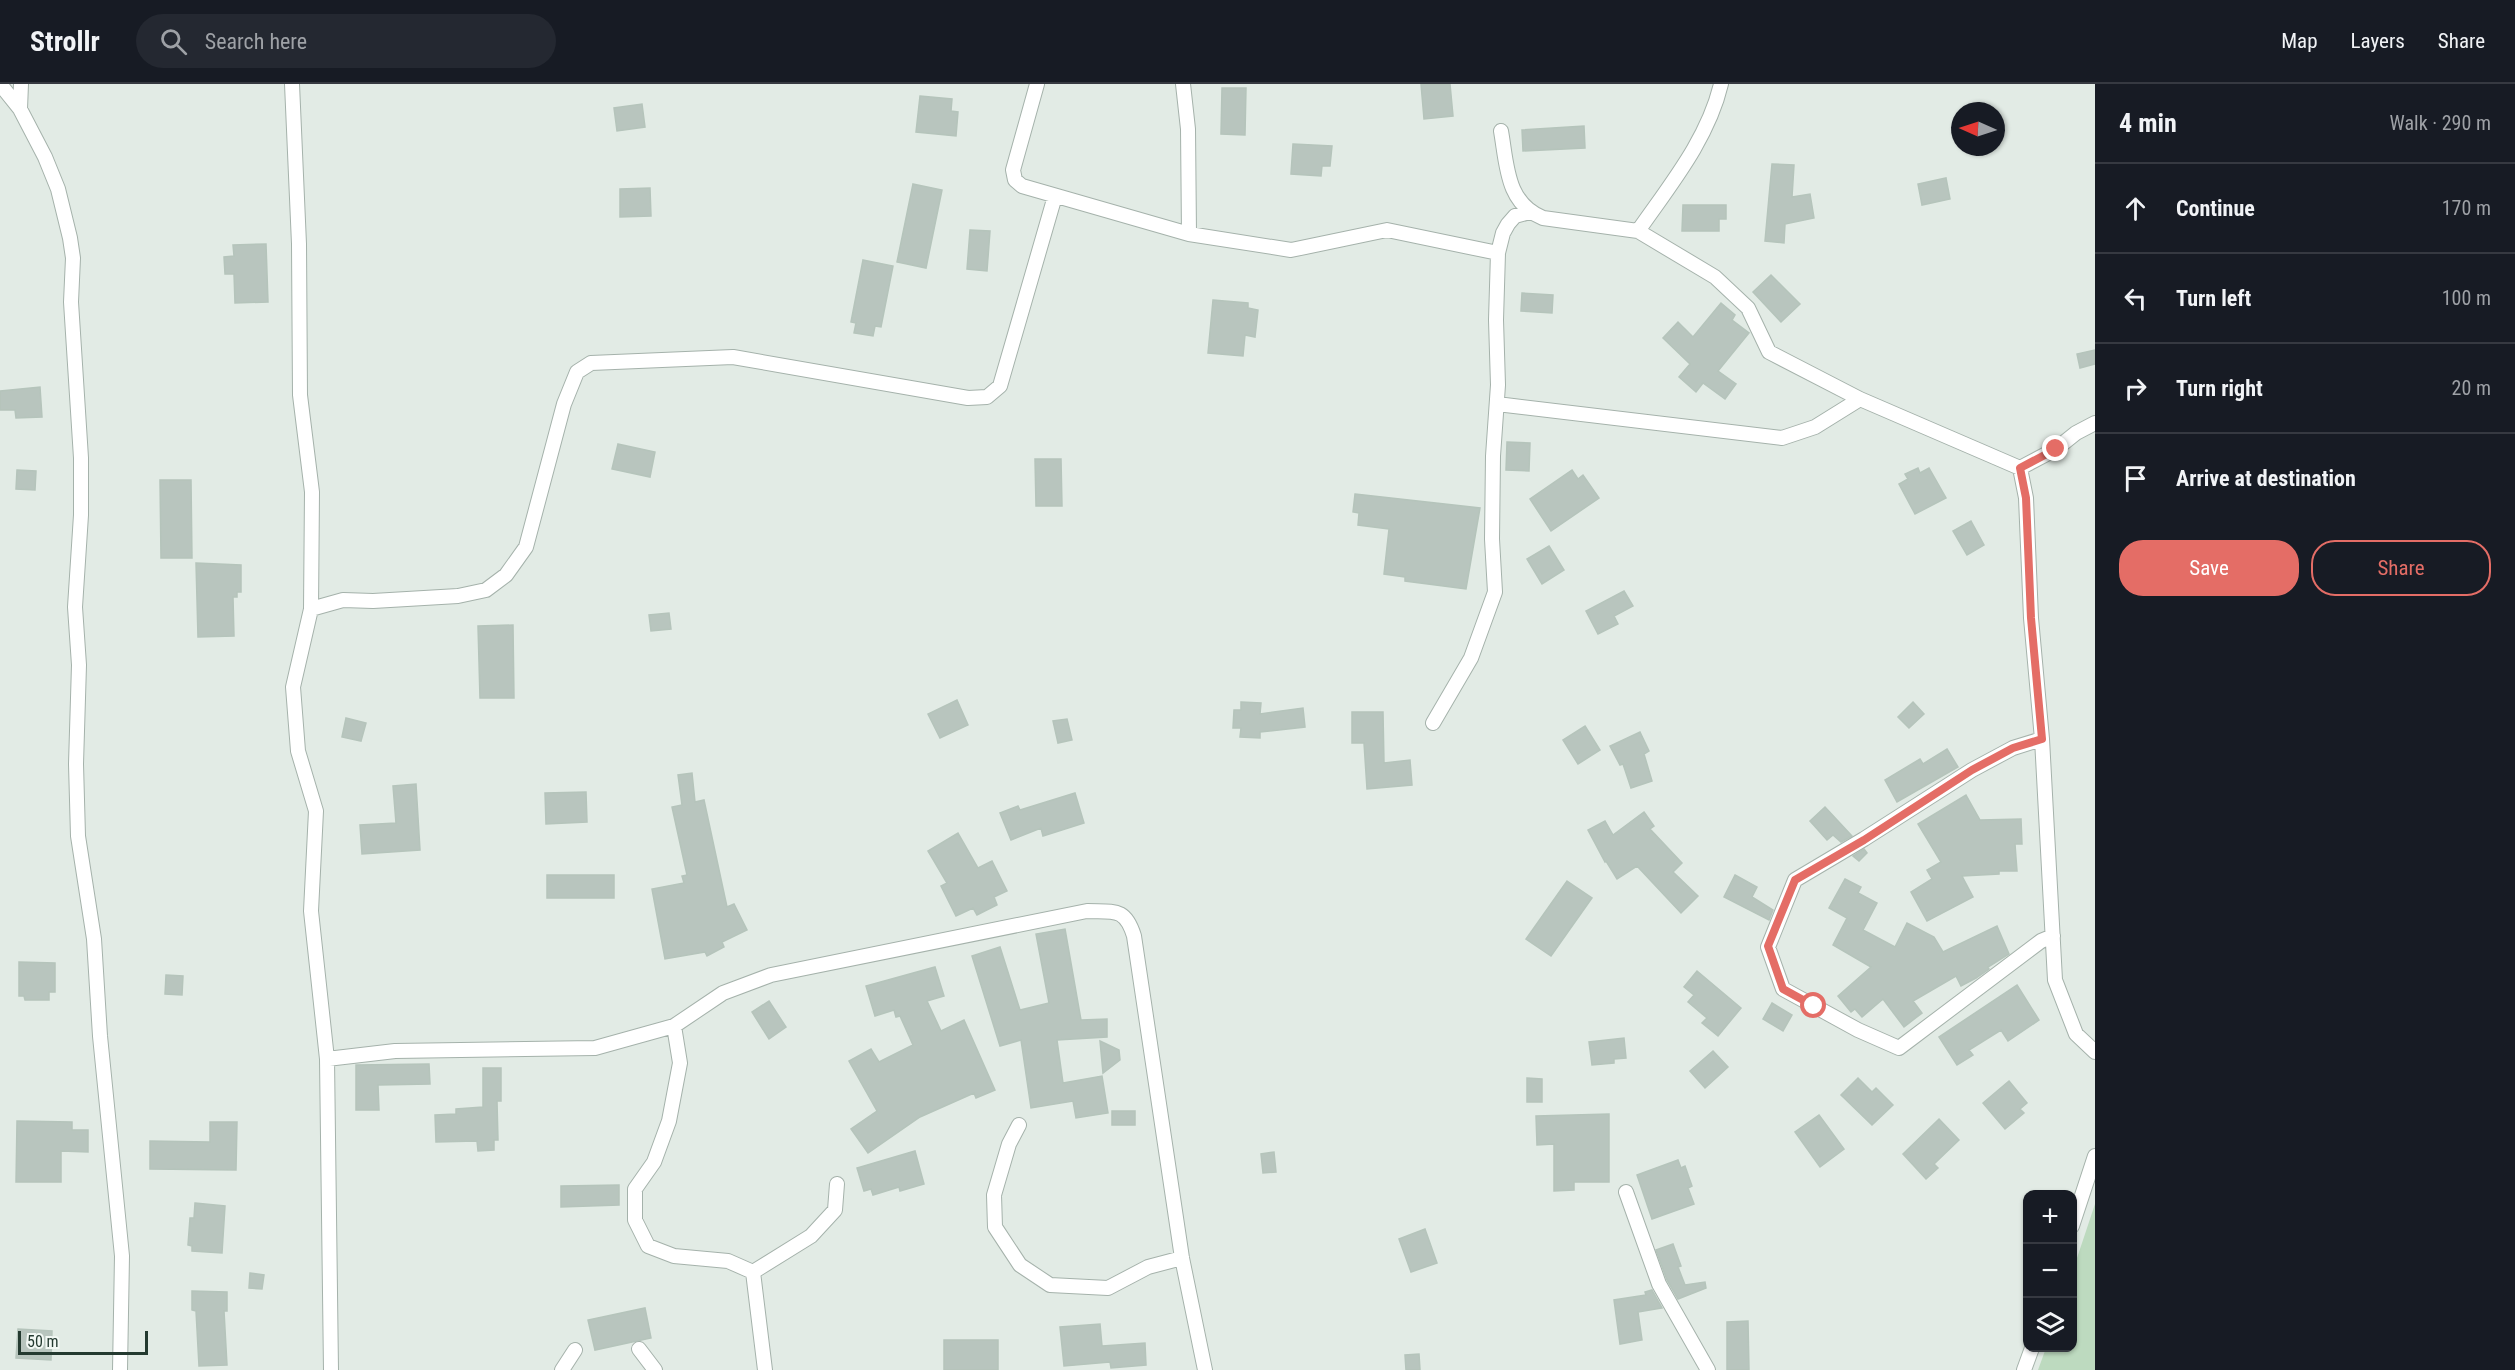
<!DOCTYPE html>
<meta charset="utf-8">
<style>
body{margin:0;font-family:"Roboto Condensed",sans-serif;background:#242831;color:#f1f3f6}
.controls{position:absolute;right:18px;bottom:18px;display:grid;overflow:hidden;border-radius:12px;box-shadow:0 2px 4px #0004}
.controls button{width:54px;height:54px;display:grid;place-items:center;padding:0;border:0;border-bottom:2px solid #363941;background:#171b24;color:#f1f3f6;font:30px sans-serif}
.compass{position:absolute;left:1951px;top:18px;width:54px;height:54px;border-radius:50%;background:#171b24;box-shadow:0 2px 4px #0004;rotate:273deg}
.scale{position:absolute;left:18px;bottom:15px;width:130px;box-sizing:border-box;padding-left:6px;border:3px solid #243a30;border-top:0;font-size:16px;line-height:21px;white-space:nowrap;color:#243a30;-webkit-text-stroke:4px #f2f8f4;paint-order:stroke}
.stop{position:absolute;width:18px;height:18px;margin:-14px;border:4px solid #e46d66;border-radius:50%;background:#fff}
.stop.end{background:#e46d66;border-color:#fff;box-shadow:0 2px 6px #0008}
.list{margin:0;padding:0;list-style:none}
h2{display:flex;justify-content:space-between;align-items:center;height:78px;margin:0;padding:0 24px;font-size:26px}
h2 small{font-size:20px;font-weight:400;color:#9ea1a6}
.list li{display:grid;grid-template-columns:39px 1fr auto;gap:18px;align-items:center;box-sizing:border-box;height:90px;padding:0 24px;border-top:2px solid #363941}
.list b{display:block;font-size:22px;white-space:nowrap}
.list em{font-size:20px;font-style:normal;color:#9ea1a6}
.actions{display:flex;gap:12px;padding:18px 24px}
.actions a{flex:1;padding:14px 0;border:2px solid #e46d66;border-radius:24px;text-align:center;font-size:21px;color:#e46d66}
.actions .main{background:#e46d66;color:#fff}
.icon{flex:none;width:33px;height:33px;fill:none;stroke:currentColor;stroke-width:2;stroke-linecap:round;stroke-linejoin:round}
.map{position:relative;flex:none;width:2095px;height:1286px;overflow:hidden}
header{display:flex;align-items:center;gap:36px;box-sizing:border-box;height:84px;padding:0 30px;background:#171b24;border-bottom:2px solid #363941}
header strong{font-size:28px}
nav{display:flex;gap:33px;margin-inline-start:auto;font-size:21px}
.search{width:420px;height:54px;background:#242831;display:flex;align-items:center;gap:15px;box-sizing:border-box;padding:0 21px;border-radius:33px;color:#9ea1a6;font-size:22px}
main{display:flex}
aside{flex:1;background:#171b24}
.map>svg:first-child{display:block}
.green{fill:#bddabf}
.building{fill:#b8c5be;stroke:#b5c4bb;stroke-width:1.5}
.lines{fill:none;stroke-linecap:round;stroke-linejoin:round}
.minor-casing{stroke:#a5b2ab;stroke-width:16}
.minor{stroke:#fff;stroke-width:14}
.route{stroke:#e46d66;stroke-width:8}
</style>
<header>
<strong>Strollr</strong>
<div class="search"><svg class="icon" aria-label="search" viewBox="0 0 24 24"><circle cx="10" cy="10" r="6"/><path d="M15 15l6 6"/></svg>Search here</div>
<nav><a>Map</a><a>Layers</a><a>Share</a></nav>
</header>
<main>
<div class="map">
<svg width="2095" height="1286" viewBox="0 0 2095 1286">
<rect width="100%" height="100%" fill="#e2ebe5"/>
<!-- green -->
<path class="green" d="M 2095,1120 L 2095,1286 L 2038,1286 L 2046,1264 L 2072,1264 L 2073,1186 Z"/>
<!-- building -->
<path class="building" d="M 1421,0 L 1450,0 L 1453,32 L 1424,35 Z
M 1222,4 L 1246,4 L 1245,51 L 1221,50 Z
M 920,12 L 952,15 L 951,27 L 958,28 L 956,52 L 916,48 Z
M 642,20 L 645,43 L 617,47 L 614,24 Z
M 1584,42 L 1585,64 L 1523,67 L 1522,46 Z
M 1293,60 L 1332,62 L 1330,82 L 1322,82 L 1321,92 L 1291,90 Z
M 1772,80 L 1794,81 L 1792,113 L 1810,110 L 1814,134 L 1785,140 L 1784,159 L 1765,157 Z
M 1946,94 L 1950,115 L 1922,121 L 1918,100 Z
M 913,100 L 942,106 L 926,184 L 897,178 Z
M 650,104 L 651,132 L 620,133 L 620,105 Z
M 1683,121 L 1726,121 L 1726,135 L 1719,135 L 1719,147 L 1682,147 Z
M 970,146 L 990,147 L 987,187 L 967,185 Z
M 266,160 L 268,218 L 235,219 L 234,190 L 225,190 L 224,173 L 234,172 L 233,161 Z
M 863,176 L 893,182 L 881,243 L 875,242 L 873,252 L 854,249 L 856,239 L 851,238 Z
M 1771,191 L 1800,220 L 1781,238 L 1753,208 Z
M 1522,209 L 1553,211 L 1552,229 L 1521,227 Z
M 1213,216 L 1248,219 L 1248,224 L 1258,226 L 1255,253 L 1245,251 L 1243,272 L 1208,269 Z
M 1721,219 L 1735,231 L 1732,236 L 1749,249 L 1718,287 L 1736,300 L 1725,315 L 1703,299 L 1696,308 L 1679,293 L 1690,280 L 1663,254 L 1678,238 L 1693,253 Z
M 2095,266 L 2095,280 L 2080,284 L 2077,270 Z
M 40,303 L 42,333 L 16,334 L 15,326 L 0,326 L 0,307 Z
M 1507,358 L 1530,359 L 1529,387 L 1506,386 Z
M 618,360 L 655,368 L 650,393 L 612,385 Z
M 1035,375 L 1061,375 L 1062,422 L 1036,422 Z
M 1918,384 L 1920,389 L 1929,384 L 1946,414 L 1915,430 L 1899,400 L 1908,395 L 1905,390 Z
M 17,386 L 36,387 L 35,406 L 16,405 Z
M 1572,386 L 1578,395 L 1583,391 L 1599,414 L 1551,447 L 1530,415 Z
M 160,396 L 191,396 L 192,474 L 161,474 Z
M 1355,410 L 1480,424 L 1466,505 L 1405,497 L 1405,493 L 1384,490 L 1389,445 L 1358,441 L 1359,429 L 1353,428 Z
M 1971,437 L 1984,461 L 1967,471 L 1953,447 Z
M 1549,462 L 1564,486 L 1542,500 L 1527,475 Z
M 196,479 L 241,481 L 241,508 L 237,508 L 237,513 L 233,513 L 234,552 L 198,553 Z
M 1624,507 L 1633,522 L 1614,532 L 1618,540 L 1598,550 L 1586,527 Z
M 669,529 L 671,545 L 651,547 L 649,531 Z
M 513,541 L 514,614 L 480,614 L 478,542 Z
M 957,616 L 968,641 L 940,654 L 928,630 Z
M 1241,618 L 1261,619 L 1260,630 L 1303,624 L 1305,643 L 1260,648 L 1260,654 L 1240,653 L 1241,644 L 1233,644 L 1234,626 L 1241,626 Z
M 1913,618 L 1924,630 L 1909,644 L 1898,633 Z
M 1352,628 L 1383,628 L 1384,679 L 1410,676 L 1412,701 L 1367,705 L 1364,659 L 1352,659 Z
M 346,634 L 366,639 L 361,657 L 342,653 Z
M 1067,635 L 1072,656 L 1058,659 L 1053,637 Z
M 1585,642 L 1600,666 L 1578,680 L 1563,656 Z
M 1640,648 L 1649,667 L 1644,670 L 1652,697 L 1631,704 L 1623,680 L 1620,681 L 1610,662 Z
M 1947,665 L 1958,683 L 1897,718 L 1885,696 L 1920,675 L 1923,680 Z
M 692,689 L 695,718 L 704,716 L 727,823 L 734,820 L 747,846 L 722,858 L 724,863 L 707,872 L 705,868 L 665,875 L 652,805 L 684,799 L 682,792 L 687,791 L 672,723 L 682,721 L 678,691 Z
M 416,700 L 420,766 L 362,770 L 360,741 L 396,739 L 393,702 Z
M 586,708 L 587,738 L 546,740 L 545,709 Z
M 1075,709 L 1084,739 L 1043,752 L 1041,744 L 1011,756 L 1000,729 L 1018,722 L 1020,726 Z
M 1966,711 L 1980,736 L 2021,735 L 2022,760 L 2015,760 L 2017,787 L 1999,787 L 1999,790 L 1962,792 L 1973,813 L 1927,837 L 1911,808 L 1932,795 L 1927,786 L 1941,778 L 1918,740 Z
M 1825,723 L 1852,752 L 1841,758 L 1833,751 L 1827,756 L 1810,737 Z
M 1644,728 L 1654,742 L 1650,745 L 1682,779 L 1673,788 L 1698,812 L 1681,829 L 1637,782 L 1617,795 L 1606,777 L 1605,778 L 1588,746 L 1605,737 L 1613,751 Z
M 958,749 L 978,784 L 992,777 L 1007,807 L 994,813 L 997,821 L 977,831 L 973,824 L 956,832 L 941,802 L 947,799 L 928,767 Z
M 1864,765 L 1867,769 L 1859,777 L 1853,772 Z
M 547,791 L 614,791 L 614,814 L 547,814 Z
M 1735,791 L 1757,803 L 1752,813 L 1773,826 L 1769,836 L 1724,813 Z
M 1845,795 L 1861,803 L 1858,809 L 1877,819 L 1863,846 L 1895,863 L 1907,839 L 1934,853 L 1943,868 L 1997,842 L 2009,870 L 1988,883 L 1989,885 L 1976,894 L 1961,902 L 1956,892 L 1913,917 L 1922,929 L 1904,943 L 1883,915 L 1862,933 L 1855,925 L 1851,928 L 1838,912 L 1871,883 L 1833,861 L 1847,834 L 1829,824 Z
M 1567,797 L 1592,814 L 1551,872 L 1526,855 Z
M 1065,845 L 1081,936 L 1107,935 L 1107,953 L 1057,956 L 1063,999 L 1102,992 L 1108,1029 L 1076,1034 L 1073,1017 L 1031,1024 L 1021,956 L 1000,962 L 972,872 L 1000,863 L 1020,926 L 1049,919 L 1036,850 Z
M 19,878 L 55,879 L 55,908 L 49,908 L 49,916 L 25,916 L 24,912 L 19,912 Z
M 935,883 L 944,912 L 927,917 L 941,947 L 964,936 L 995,1006 L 976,1014 L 974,1009 L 920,1033 L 868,1069 L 851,1045 L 877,1027 L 849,977 L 871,965 L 879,978 L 913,961 L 900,932 L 896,933 L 894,926 L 875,932 L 866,902 Z
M 1697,887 L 1741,924 L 1718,952 L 1702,939 L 1707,934 L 1688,918 L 1694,911 L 1684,903 Z
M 166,891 L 183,892 L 182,911 L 165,910 Z
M 2017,901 L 2039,936 L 2008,957 L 2001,946 L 1969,966 L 1973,971 L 1957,981 L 1939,953 Z
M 769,917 L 786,943 L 769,955 L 752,928 Z
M 1772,919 L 1792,931 L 1783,947 L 1763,935 Z
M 1624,954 L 1626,974 L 1614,975 L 1614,979 L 1592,981 L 1589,958 Z
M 1100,957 L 1119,966 L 1120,976 L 1103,989 Z
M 1713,967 L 1728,983 L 1705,1004 L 1690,987 Z
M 429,980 L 430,1000 L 378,1001 L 379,1026 L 356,1026 L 356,981 Z
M 483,984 L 501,984 L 501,1017 L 497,1017 L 498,1056 L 494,1056 L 494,1066 L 478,1067 L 477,1057 L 436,1058 L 435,1031 L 456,1030 L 456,1025 L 483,1023 Z
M 1527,994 L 1542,995 L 1542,1018 L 1527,1018 Z
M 1858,994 L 1872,1008 L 1876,1004 L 1893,1021 L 1872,1041 L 1841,1011 Z
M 2009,997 L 2027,1019 L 2020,1025 L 2024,1029 L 2005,1045 L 1983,1019 Z
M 1112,1027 L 1135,1027 L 1135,1041 L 1112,1041 Z
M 1609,1030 L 1609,1098 L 1574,1098 L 1574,1106 L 1554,1107 L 1554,1060 L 1537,1061 L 1536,1032 Z
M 1819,1031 L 1844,1065 L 1820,1083 L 1795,1048 Z
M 1939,1035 L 1959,1056 L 1934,1080 L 1938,1084 L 1926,1095 L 1903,1070 Z
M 17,1037 L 72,1038 L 72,1046 L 88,1046 L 88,1068 L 61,1067 L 61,1098 L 16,1098 Z
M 210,1038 L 237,1038 L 236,1086 L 150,1085 L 150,1057 L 210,1058 Z
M 915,1067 L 924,1100 L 900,1107 L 899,1103 L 873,1111 L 871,1105 L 864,1107 L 857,1084 Z
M 1274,1068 L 1276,1088 L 1263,1089 L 1261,1070 Z
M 1678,1076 L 1681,1084 L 1685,1082 L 1692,1102 L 1688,1104 L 1694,1120 L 1652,1135 L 1637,1091 Z
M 619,1101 L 619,1121 L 561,1123 L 561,1102 Z
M 195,1119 L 225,1122 L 222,1169 L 192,1167 L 192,1162 L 188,1161 L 190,1134 L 194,1134 Z
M 1425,1145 L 1437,1179 L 1411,1188 L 1399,1155 Z
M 1673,1160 L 1681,1182 L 1678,1183 L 1685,1201 L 1705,1198 L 1706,1204 L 1678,1215 L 1667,1196 L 1656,1166 Z
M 250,1189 L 264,1191 L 262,1205 L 249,1204 Z
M 1652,1206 L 1662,1224 L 1638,1228 L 1642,1256 L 1620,1260 L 1614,1216 L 1646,1211 L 1645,1208 Z
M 192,1207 L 227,1208 L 227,1227 L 224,1227 L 227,1281 L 199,1282 L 196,1227 L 192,1226 Z
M 645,1224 L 651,1254 L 595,1266 L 588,1236 Z
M 1748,1237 L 1749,1286 L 1727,1286 L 1727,1238 Z
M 1100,1240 L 1102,1262 L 1145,1259 L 1146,1281 L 1111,1284 L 1110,1278 L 1064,1282 L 1060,1243 Z
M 18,1245 L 52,1247 L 51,1276 L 16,1274 Z
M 944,1256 L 998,1256 L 998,1286 L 944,1286 Z
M 1419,1270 L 1420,1286 L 1406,1286 L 1405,1271 Z"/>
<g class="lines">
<defs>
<path id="minor" d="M 0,0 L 20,25 L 45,73 L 58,105 L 70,154 L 73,174 L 71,218 L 81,374 L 81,431 L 75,523 L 79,581 L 76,680 L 78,752 L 94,855 L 100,952 L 122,1172 L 120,1286
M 292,0 L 299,160 L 300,311 L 312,408 L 311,525 L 293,603 L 298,667 L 316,727 L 311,827 L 327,975 L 331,1286
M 1037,0 L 1013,86 L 1015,96 L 1022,102 L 1189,150 L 1291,166 L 1387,146 L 1498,169
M 1183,0 L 1188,45 L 1189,150
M 20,25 L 21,0
M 1501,47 C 1507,81 1506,119 1543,134 L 1638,147 L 1715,193 L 1748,224 L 1769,268 L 1860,315 L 2020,384
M 1638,147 C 1670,101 1708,55 1721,0
M 1497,320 L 1782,354 L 1815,343 L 1860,315
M 2020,384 L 2026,414 L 2031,534 L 2042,655 L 2055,896 L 2076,950 L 2095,968
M 2020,384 L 2056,365 L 2076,349 L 2095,339
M 311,525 L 343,516 L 373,517 L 458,512 L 486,506 L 506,491 L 526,463 L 564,320 L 577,288 L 591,279 L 733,273 L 968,314 L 987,313 L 1000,302 L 1055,112
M 1433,639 L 1471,574 L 1495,508 L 1492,455 L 1493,372 L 1498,301 L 1496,236 L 1498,169 L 1503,149 L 1508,140 L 1515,132 L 1530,128
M 2042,655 L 2013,664 L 1972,686 L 1864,755 L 1795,796 L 1768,863 L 1783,905 L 1858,946 L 1899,964 L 2041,857 L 2053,852
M 674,942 L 723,909 L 771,891 L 1087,827 C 1114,828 1125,823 1134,852 L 1182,1174 L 1205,1286
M 327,975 L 395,967 L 595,964 L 674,942 L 680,979 L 669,1037 L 654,1078 L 635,1105 L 635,1136 L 648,1162 L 674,1172 L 728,1177 L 753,1188
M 1019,1041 L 1009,1060 L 994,1111 L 995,1143 L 1020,1181 L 1050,1201 L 1108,1204 L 1148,1183 L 1182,1174
M 1626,1108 L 1659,1200 L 1708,1286
M 2072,1142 L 2095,1072
M 753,1188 L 811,1152 L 835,1126 L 837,1100
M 753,1188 L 765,1286
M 639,1265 L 655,1286
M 562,1286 L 575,1266
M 2024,1286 L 2032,1264"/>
</defs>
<!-- minor casing -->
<use href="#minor" class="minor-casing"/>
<!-- minor -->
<use href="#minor" class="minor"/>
</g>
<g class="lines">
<!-- route -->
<path class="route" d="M 1814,922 L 1783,905 L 1768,862 L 1795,796 L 1864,756 L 1972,686 L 2013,664 L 2042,655 L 2031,534 L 2026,414 L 2020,384 L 2056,365"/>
</g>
</svg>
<div class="controls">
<button>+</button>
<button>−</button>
<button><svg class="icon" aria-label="layers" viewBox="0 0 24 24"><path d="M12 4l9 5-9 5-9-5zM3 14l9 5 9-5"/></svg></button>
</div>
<svg class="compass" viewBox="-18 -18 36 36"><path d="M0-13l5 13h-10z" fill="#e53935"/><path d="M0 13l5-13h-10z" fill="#9ea1a6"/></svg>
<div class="scale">50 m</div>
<div class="stop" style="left:1814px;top:922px"></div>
<div class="stop end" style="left:2056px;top:365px"></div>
</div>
<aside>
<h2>4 min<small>Walk · 290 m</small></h2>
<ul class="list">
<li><svg class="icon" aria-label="ahead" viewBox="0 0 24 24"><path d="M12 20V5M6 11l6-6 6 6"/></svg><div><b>Continue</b></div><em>170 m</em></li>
<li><svg class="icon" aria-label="left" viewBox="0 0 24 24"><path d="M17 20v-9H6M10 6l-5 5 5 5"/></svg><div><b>Turn left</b></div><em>100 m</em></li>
<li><svg class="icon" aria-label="right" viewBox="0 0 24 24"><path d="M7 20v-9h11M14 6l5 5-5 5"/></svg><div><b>Turn right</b></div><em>20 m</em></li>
<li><svg class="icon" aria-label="arrive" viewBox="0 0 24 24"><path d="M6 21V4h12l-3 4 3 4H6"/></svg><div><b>Arrive at destination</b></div></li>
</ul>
<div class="actions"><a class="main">Save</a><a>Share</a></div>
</aside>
</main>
